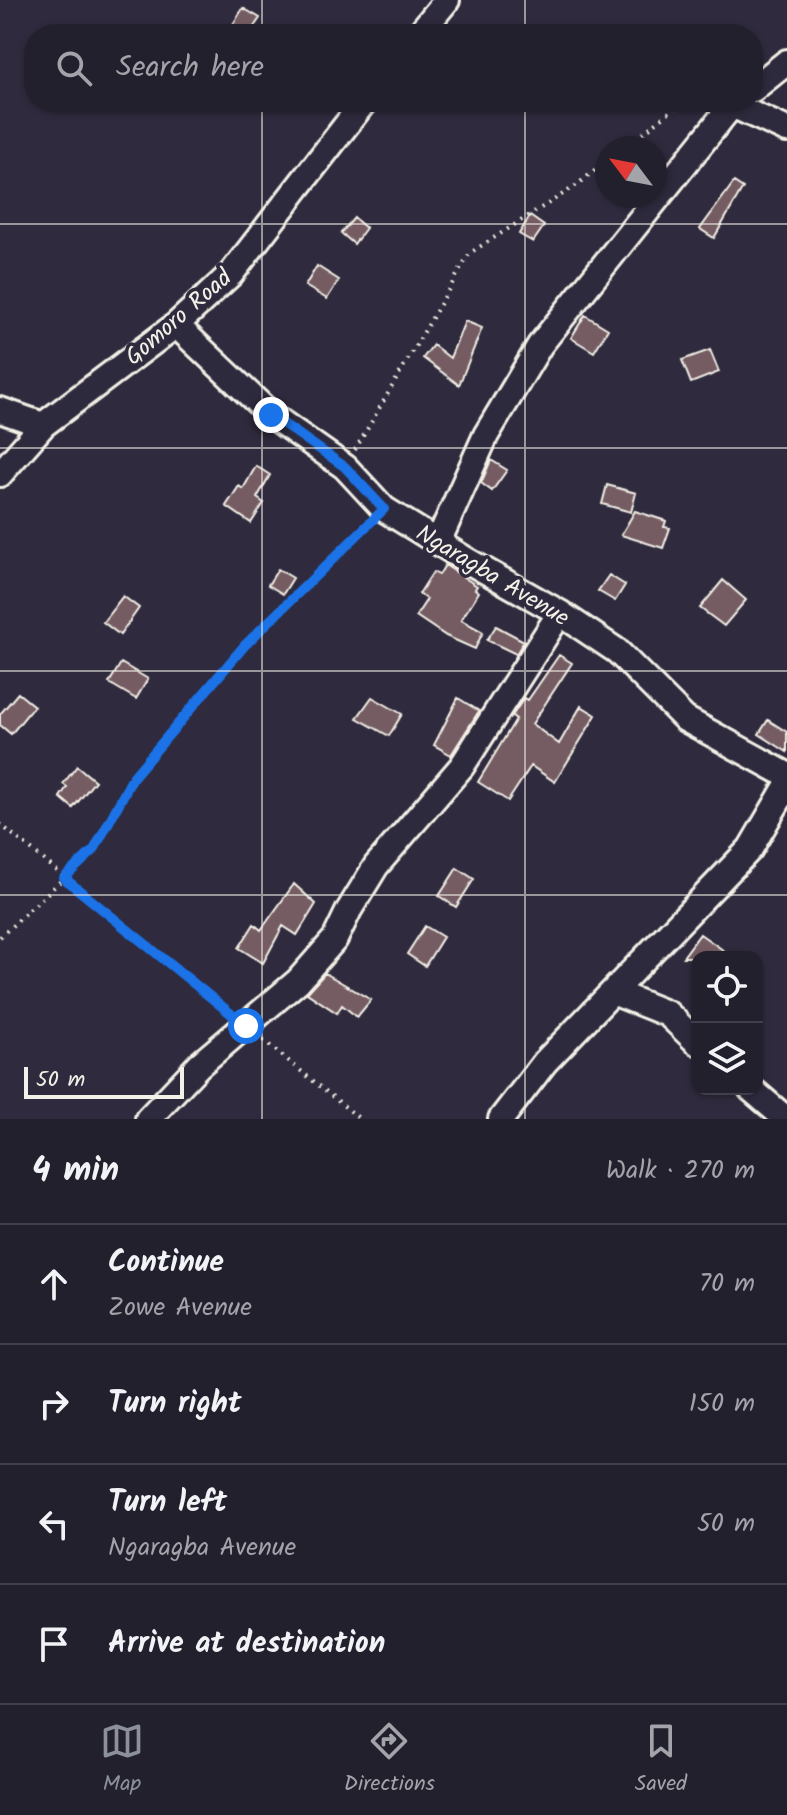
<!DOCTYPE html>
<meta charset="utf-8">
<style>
body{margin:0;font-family:Kalam,sans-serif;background:#2f2d3a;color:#f1f3f6}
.controls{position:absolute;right:24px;bottom:24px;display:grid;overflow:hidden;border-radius:16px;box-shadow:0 2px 6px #0004}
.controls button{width:72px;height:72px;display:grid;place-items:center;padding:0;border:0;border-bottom:2px solid #403e4a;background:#23202e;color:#f1f3f6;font:40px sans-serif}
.compass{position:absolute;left:595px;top:136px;width:72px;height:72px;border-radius:50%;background:#23202e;box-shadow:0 2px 6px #0004;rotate:302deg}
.scale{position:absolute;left:24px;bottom:20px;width:160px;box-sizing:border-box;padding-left:8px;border:4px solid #f4f1e8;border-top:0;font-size:22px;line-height:28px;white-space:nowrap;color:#f4f1e8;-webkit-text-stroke:6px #2f2a3d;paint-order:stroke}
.stop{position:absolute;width:24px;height:24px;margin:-18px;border:6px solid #1a73e8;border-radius:50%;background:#fff}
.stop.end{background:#1a73e8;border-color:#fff;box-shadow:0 2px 8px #0008}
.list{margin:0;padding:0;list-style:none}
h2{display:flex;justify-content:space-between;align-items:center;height:104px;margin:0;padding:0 32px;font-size:34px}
h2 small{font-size:26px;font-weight:400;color:#a3a3aa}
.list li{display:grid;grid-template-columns:52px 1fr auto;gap:24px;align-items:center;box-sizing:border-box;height:120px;padding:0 32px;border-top:2px solid #403e4a}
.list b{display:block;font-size:30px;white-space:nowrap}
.list p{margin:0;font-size:26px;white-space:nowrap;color:#a3a3aa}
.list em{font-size:26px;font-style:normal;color:#a3a3aa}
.icon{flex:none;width:44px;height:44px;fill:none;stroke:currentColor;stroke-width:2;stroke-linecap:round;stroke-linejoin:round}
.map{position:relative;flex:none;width:787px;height:1119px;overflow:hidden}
.search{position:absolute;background:#23202e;box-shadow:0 2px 6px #0004;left:24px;right:24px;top:24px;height:88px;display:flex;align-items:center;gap:20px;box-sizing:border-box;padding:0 28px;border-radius:32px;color:#a3a3aa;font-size:30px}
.sheet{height:584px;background:#23202e}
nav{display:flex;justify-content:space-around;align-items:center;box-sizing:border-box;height:112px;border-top:2px solid #403e4a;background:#23202e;font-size:22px;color:#a3a3aa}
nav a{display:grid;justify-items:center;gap:4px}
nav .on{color:#8c9099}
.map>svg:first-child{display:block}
.building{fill:#745c64;stroke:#f4f1e8;stroke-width:2}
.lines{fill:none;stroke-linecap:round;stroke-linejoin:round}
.minor-casing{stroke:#f4f1e8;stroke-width:30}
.path{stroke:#f4f1e8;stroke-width:4;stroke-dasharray:2 6;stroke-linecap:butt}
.minor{stroke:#2f2a3d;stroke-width:24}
.route{stroke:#1a73e8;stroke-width:10}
.grid{fill:none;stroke:#f4f1e8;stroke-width:2;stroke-opacity:0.55}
.labels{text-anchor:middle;stroke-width:7;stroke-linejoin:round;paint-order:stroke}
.street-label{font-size:24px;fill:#f4f1e8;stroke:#2f2a3d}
</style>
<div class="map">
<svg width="787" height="1119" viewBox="0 0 787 1119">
<rect width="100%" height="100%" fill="#2f2a3d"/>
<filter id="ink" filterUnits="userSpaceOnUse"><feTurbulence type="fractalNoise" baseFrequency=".0125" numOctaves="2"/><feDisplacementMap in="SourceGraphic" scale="16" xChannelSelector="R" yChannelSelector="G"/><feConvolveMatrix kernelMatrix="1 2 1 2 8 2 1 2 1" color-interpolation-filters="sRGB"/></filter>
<g filter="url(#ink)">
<!-- building -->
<path class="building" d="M 243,8 L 260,18 L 249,34 L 227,34 Z
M 734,182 L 743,188 L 714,238 L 700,229 Z
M 530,216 L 544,226 L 533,242 L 519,234 Z
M 354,218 L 366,228 L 354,244 L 341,233 Z
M 317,266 L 339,280 L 327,299 L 305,286 Z
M 585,315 L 608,329 L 594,352 L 571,338 Z
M 465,321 L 482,328 L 459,385 L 423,358 L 433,345 L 450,358 Z
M 710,350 L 719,372 L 691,383 L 682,360 Z
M 491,460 L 507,470 L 492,491 L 481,483 Z
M 256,466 L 270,475 L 257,498 L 264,503 L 251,523 L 226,506 L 239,486 L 243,489 Z
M 607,485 L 636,493 L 631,512 L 602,504 Z
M 635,511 L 666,521 L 664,527 L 670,528 L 663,548 L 621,535 Z
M 445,565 L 477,586 L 475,589 L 479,592 L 461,620 L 483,632 L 475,649 L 446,636 L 416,616 L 427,599 L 419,594 L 433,572 L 439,575 Z
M 278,569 L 293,578 L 283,594 L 268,585 Z
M 609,575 L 625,585 L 615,601 L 598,591 Z
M 723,580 L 746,600 L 724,626 L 700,608 Z
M 123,596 L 139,608 L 120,635 L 103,622 Z
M 496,626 L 524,641 L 516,654 L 487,640 Z
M 559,655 L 572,663 L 532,724 L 559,744 L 581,706 L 596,715 L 555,782 L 531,766 L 508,801 L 478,782 L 516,719 L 512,716 L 524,698 L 528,700 Z
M 121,663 L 148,679 L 136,699 L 109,683 Z
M 18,693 L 34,706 L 11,734 L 0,725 L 0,714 Z
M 372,697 L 402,714 L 389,736 L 357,718 Z
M 458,698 L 479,711 L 451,755 L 434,745 Z
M 768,720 L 787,732 L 787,752 L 759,734 Z
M 77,766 L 95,781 L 73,808 L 60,797 L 67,787 L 63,784 Z
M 457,868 L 474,879 L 456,907 L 439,896 Z
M 294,884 L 316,904 L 297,935 L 283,926 L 263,963 L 239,948 L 254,924 L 261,930 Z
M 425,926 L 443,937 L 425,966 L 407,954 Z
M 700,934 L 733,957 L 683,957 Z
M 325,973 L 371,1000 L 357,1017 L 342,1005 L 337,1013 L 307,993 Z"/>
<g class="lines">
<defs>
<path id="minor" d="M 419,34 L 447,0
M 753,89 L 787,62
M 736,102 L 732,105 L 787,130
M 176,325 L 271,415 L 345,467 L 384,509 L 468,561 L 560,613 L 617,651 L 685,719 L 787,775
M 0,410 L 43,425
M 0,474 L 43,425 L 176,325 L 231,274 L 364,102
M 438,542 L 486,435 L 540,345 L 732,105
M 613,992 L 668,1014 L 697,1042
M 751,1089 L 786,1119
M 148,1119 L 199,1065 L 298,981 L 335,939 L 349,910 L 376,866 L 462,766 L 560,613
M 501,1119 L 545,1062 L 750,849 L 787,786"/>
</defs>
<!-- minor casing -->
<use href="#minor" class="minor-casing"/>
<!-- path -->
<path class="path" d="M 624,148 L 682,102
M 355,450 L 470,253 L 574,187 L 607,161
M 0,824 L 228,1011
M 0,937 L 94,850 L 133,777 L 245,645 L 368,525
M 263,1040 L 360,1119"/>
<!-- minor -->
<use href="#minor" class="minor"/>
</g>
</g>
<g class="lines" filter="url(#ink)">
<!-- route -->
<path class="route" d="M 246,1026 L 64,878 L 94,850 L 133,777 L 245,645 L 384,509 L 345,467 L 271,415"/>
</g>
<!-- grid -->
<path class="grid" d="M 262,0 L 262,34M 525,0 L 525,34M 262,102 L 262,1119M 525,102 L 525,1119M 0,224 L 787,224M 0,448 L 787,448M 0,671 L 787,671M 0,895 L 787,895"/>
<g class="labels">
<!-- street labels -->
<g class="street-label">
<text transform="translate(178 317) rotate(-41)" y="8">Gomoro Road</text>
<text transform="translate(493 575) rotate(31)" y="8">Ngaragba Avenue</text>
</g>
</g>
</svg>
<div class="controls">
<button><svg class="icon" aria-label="locate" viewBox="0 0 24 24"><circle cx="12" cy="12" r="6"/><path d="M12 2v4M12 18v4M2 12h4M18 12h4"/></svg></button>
<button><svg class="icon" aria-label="layers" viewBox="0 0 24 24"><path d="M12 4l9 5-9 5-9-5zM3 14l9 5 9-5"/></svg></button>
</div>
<svg class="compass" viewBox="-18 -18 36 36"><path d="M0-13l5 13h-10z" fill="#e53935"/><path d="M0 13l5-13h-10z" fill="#a3a3aa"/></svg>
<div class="scale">50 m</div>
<div class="stop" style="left:246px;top:1026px"></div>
<div class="stop end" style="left:271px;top:415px"></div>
<div class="search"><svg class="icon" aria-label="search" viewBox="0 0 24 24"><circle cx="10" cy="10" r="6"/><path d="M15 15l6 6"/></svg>Search here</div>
</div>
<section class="sheet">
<h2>4 min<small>Walk · 270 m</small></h2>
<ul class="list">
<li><svg class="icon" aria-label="ahead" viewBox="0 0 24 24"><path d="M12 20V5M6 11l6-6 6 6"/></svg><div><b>Continue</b><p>Zowe Avenue</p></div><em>70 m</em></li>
<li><svg class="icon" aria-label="right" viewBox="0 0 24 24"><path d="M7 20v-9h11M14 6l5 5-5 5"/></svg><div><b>Turn right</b></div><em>150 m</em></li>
<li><svg class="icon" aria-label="left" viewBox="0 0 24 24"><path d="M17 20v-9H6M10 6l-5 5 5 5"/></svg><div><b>Turn left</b><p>Ngaragba Avenue</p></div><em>50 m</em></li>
<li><svg class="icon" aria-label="arrive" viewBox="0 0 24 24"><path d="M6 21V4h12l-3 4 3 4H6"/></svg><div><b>Arrive at destination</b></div></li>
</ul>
</section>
<nav>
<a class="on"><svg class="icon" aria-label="map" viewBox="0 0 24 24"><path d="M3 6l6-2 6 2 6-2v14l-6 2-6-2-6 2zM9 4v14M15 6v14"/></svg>Map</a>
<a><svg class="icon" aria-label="directions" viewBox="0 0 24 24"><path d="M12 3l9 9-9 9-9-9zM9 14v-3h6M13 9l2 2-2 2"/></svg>Directions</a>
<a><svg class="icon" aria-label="saved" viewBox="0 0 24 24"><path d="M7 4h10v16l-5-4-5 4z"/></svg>Saved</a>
</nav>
